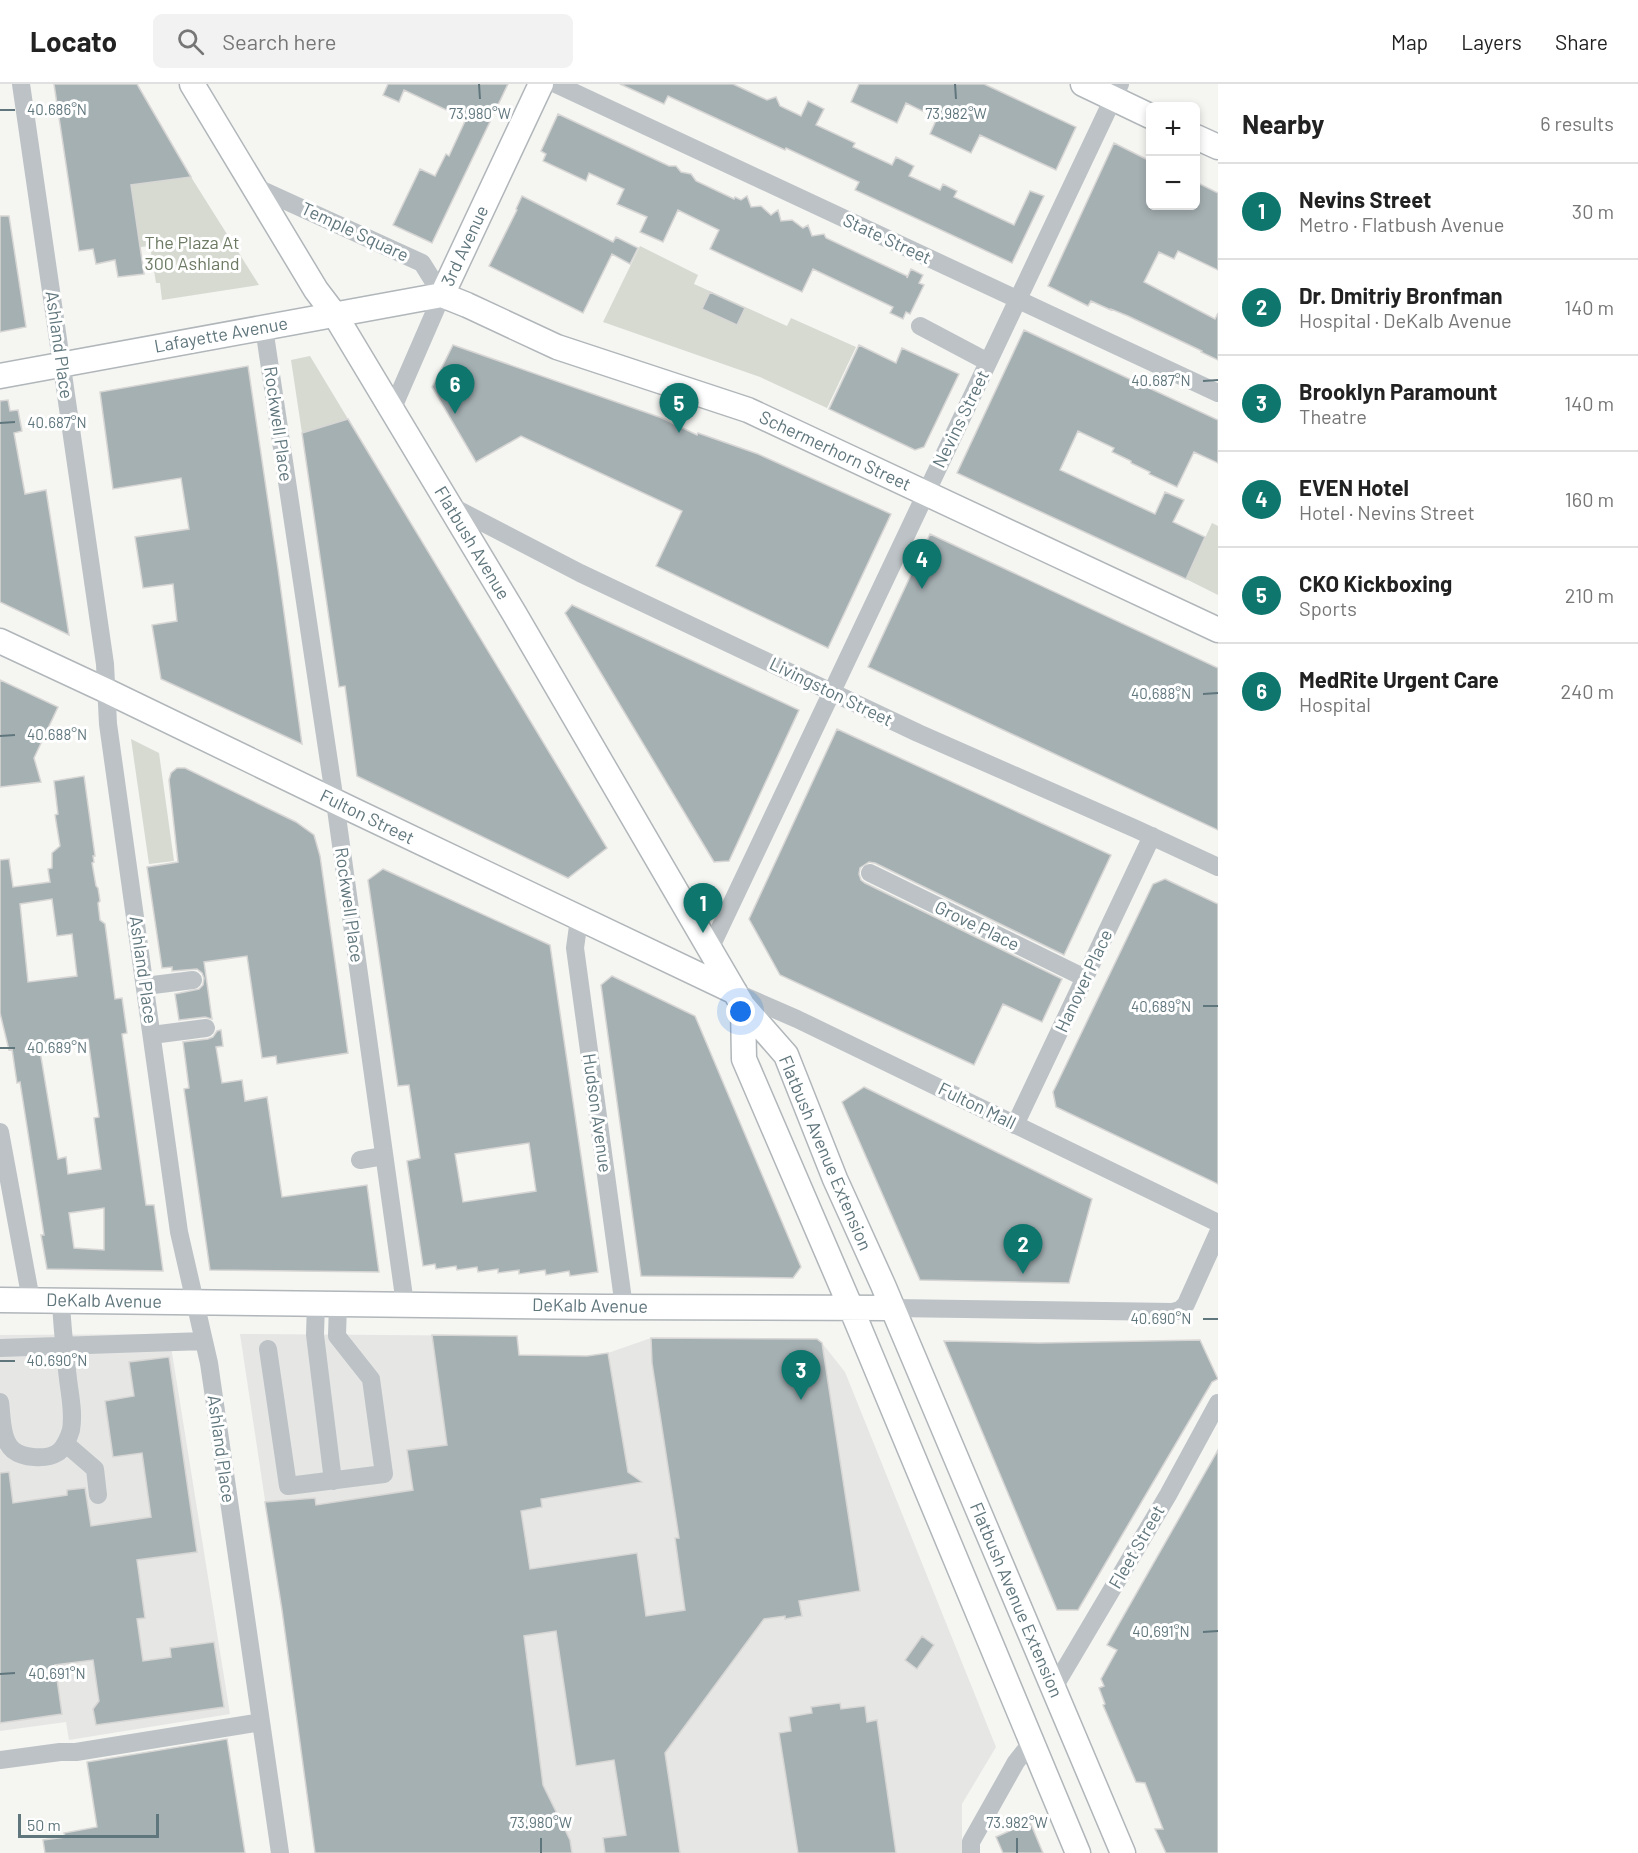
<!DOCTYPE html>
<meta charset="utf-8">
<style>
body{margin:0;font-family:Barlow,sans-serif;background:#f2f2f2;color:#222}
.controls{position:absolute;right:18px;top:18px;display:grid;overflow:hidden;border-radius:9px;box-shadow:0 3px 9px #0003}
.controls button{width:54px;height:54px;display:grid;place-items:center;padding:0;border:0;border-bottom:2px solid #e0e0e0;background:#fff;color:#222;font:30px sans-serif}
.scale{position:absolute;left:18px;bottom:15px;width:141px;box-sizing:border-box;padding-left:6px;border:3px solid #60767d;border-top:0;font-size:16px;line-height:21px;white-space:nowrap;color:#60767d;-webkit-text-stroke:4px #fff;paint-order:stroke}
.you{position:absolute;left:741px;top:928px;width:21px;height:21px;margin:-15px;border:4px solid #fff;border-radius:50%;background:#1a73e8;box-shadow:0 0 0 9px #1a73e833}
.badge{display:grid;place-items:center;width:39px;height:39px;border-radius:50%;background:#0f766e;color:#fff;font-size:20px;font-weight:700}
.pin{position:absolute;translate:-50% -50px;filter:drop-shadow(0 2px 3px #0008)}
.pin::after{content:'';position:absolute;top:32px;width:21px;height:18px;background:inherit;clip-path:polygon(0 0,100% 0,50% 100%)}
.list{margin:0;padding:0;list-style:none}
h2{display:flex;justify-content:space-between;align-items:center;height:78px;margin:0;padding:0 24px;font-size:26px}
h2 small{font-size:20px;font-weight:400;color:#767676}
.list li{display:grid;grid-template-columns:39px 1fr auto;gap:18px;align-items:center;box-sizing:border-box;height:96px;padding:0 24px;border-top:2px solid #e0e0e0}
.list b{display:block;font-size:22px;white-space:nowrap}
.list p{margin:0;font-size:20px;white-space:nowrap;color:#767676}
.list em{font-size:20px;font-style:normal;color:#767676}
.icon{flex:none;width:33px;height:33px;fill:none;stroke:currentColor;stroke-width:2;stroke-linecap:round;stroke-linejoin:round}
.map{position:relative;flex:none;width:1218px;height:1769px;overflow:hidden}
header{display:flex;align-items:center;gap:36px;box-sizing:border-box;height:84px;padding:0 30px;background:#fff;border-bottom:2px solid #e0e0e0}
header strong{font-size:28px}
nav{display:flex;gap:33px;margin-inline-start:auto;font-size:21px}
.search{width:420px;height:54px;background:#f2f2f2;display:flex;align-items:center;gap:15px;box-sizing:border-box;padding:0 21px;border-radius:9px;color:#767676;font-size:22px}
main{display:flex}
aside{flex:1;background:#fff}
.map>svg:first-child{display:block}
.built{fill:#e6e6e5}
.green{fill:#d6dad1}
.building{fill:#a5b0b3;stroke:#d7d6d4;stroke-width:1.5;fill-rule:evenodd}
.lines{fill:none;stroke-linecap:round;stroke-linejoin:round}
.major-casing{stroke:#b0b6b9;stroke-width:27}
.minor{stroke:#bcc2c5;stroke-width:18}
.major{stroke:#fff;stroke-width:24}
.ticks{fill:none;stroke:#60767d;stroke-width:2}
.labels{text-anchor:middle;stroke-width:6;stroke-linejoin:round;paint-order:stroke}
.street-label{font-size:18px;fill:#60767d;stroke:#fff}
.park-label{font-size:18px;fill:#6c7a63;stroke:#fff}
.ticks-label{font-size:15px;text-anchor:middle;fill:#60767d;stroke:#fff;stroke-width:6;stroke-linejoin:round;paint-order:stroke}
</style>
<header>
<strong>Locato</strong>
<div class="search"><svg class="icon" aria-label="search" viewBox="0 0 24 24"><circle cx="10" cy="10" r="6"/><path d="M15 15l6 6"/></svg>Search here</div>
<nav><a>Map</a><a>Layers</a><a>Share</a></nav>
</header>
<main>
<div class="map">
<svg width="1218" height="1769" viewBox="0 0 1218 1769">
<rect width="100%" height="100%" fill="#f5f5f2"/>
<!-- built -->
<path class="built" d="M 169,1250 L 230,1630 L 69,1656 L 66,1638 L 0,1647 L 0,1251 Z
M 240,1250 L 517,1252 L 522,1287 L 522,1271 L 588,1273 L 608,1269 L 651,1254 L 817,1255 L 822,1259 L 845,1288 L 996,1663 L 962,1720 L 962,1769 L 315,1769 L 283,1536 Z"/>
<!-- green -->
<path class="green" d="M 191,93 L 259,201 L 162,216 L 160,199 L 156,199 L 150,162 L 140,163 L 131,101 Z
M 640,162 L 698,191 L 694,200 L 787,242 L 791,234 L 856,263 L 827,324 L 760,293 L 603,238 Z
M 310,272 L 348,335 L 302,349 L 291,276 Z
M 1212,439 L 1218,442 L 1218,511 L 1186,495 Z
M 131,655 L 159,669 L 174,777 L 149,780 Z"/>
<!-- building -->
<path class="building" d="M 54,0 L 137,0 L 191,93 L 131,101 L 144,190 L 118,193 L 115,176 L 96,180 L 93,165 L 79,167 Z
M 388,0 L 508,0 L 432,159 L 393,141 L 420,85 L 435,92 L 446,70 L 449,72 L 466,35 L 404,6 L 399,18 L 383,11 Z
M 620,0 L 733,0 L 767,16 L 776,13 L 780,22 L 801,32 L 808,17 L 824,25 L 816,41 L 855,59 L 853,63 L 892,81 L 896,73 L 914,82 L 909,92 L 940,106 L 943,100 L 957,107 L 954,113 L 1014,141 L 1030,107 L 1044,112 L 1012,179 L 855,106 L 859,98 L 786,64 L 785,66 L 668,12 L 664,20 Z
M 859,0 L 984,0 L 1076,43 L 1056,86 L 980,51 L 971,69 L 930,50 L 937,34 L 906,19 L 897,39 L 851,18 Z
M 558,30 L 669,82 L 676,82 L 681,88 L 691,90 L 696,97 L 734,115 L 735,113 L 741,116 L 747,112 L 751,123 L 761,122 L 771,131 L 778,126 L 781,137 L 792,136 L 803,144 L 808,141 L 812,152 L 824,150 L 826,154 L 907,192 L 907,194 L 911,185 L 923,191 L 919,199 L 924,201 L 910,230 L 906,228 L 903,235 L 890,229 L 893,223 L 813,185 L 802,208 L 710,165 L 719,146 L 678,126 L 663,158 L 640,148 L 647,133 L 617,120 L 624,105 L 589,89 L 586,97 L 543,77 L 546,70 L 541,67 Z
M 1114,59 L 1150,77 L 1150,122 L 1196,122 L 1196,98 L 1218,109 L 1218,186 L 1178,167 L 1174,175 L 1159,168 L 1144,198 L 1215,235 L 1218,229 L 1218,276 L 1201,268 L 1202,267 L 1128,232 L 1111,225 L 1111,226 L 1091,217 L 1088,222 L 1048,202 Z
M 522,112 L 613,158 L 616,153 L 638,164 L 630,180 L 612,170 L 583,229 L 489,182 L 517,126 L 516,125 Z
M 0,132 L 9,132 L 26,243 L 0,248 Z
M 710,208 L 745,224 L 737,241 L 702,225 Z
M 1024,246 L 1218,336 L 1218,379 L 1194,368 L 1177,403 L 1149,390 L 1150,388 L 1131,379 L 1131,377 L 1112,368 L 1114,364 L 1078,347 L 1060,386 L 1155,430 L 1165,408 L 1184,416 L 1173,438 L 1205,453 L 1186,495 L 957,389 Z
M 453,261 L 662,334 L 697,351 L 698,349 L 758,370 L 891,430 L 828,564 L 656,482 L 682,427 L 521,352 L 476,378 L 432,303 Z
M 859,261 L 896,279 L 902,264 L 959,290 L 924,363 L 915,366 L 829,325 Z
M 248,282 L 278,485 L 302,660 L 161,595 L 152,541 L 177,537 L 173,500 L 143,504 L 135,453 L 189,445 L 181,394 L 113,405 L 100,308 Z
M 8,316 L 10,327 L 18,326 L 22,347 L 14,349 L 25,410 L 46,406 L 69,551 L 0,518 L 0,317 Z
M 348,335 L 607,764 L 568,794 L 357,692 L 345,602 L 339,603 L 302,349 Z
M 930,450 L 1218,584 L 1218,746 L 868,583 Z
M 572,521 L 799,626 L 729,777 L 714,778 L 705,763 L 565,529 Z
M 0,596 L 58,623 L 34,674 L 41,698 L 0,703 Z
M 837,645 L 1111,771 L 1064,871 L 875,779 L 869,778 L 860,784 L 859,790 L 861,796 L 865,799 L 1062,895 L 1042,938 L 1003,920 L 974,981 L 780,891 L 749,835 Z
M 177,684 L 185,684 L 296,738 L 314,751 L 320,772 L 348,969 L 277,980 L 276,972 L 262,974 L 247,872 L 204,878 L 212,935 L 205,933 L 179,936 L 175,910 L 199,905 L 203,901 L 204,894 L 202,889 L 197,885 L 172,887 L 172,883 L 162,884 L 147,783 L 178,778 L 169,696 L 171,689 Z
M 84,692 L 95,772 L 93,772 L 94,778 L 92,779 L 96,802 L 98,804 L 100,817 L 98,819 L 100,836 L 105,840 L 115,915 L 122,914 L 127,949 L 122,950 L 146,1121 L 154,1121 L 163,1187 L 47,1185 L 41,1151 L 44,1151 L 20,998 L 17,999 L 12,965 L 9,966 L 0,929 L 0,776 L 9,775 L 13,803 L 50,798 L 48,785 L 52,784 L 52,769 L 60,762 L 55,731 L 58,730 L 54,697 ZM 52,815 L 57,852 L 72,850 L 77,892 L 28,898 L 20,820 ZM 88,955 L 99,1033 L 94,1034 L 101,1085 L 68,1090 L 66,1073 L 58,1075 L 39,961 ZM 104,1124 L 104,1166 L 74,1164 L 69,1129 Z
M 383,785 L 550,861 L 598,1188 L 570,1192 L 569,1187 L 546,1191 L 545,1186 L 519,1190 L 519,1186 L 498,1189 L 498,1185 L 478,1188 L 477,1183 L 457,1186 L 456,1182 L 436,1185 L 435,1180 L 423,1182 L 407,1077 L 420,1074 L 409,1001 L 398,1002 L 368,796 ZM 529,1059 L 536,1107 L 463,1118 L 455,1070 Z
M 1165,795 L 1218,820 L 1218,1100 L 1056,1023 L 1053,1008 L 1153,800 Z
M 612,892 L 695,932 L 801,1183 L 793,1194 L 641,1192 L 601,901 Z
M 221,946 L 223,962 L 216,963 L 222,999 L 242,996 L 245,1017 L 267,1013 L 282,1113 L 367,1101 L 379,1188 L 210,1186 L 184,1005 L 189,1004 L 183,958 L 208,955 L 213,953 L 217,947 Z
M 864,1003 L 1092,1115 L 1069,1199 L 920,1196 L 842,1018 Z
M 432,1251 L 517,1252 L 519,1271 L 587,1272 L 608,1269 L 628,1388 L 642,1398 L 541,1415 L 542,1423 L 521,1427 L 530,1485 L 637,1469 L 646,1532 L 685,1526 L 675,1454 L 679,1454 L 652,1279 L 651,1254 L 817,1255 L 822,1259 L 860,1507 L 799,1517 L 802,1532 L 785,1535 L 785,1532 L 764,1535 L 665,1669 L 680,1769 L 605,1769 L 603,1754 L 626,1751 L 614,1676 L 576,1682 L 556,1547 L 524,1552 L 543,1701 L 570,1756 L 572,1769 L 315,1769 L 282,1526 L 265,1418 L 315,1414 L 316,1421 L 413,1406 L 407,1366 L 447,1361 Z
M 1200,1256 L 1218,1295 L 1212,1298 L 1078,1526 L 1057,1526 L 944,1257 L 1039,1259 Z
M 169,1273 L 197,1468 L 137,1476 L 145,1534 L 137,1535 L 143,1577 L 171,1573 L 170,1564 L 214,1558 L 224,1623 L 96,1641 L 93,1625 L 99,1617 L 93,1576 L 55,1581 L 62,1630 L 0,1639 L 0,1389 L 9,1388 L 13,1419 L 67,1411 L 67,1406 L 85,1404 L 91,1442 L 151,1433 L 142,1369 L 113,1373 L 105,1317 L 134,1312 L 129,1278 Z
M 1218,1366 L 1218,1769 L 1166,1769 L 1155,1745 L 1163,1745 L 1145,1699 L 1136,1698 L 1103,1621 L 1105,1620 L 1099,1604 L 1104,1602 L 1101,1595 L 1117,1566 L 1107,1561 Z
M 922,1552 L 934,1561 L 917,1585 L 905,1576 Z
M 840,1619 L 841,1625 L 865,1622 L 867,1638 L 877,1636 L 896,1769 L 798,1769 L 779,1649 L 791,1647 L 789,1633 L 812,1629 L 811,1623 Z
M 227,1655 L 245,1769 L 45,1769 L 43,1756 L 65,1753 L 64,1749 L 97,1743 L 87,1678 Z
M 1030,1738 L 1043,1769 L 1003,1769 L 996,1753 Z"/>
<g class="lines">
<defs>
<path id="major" d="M 192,0 L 316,206 L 335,231 L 514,529 L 743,922 L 786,971 L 835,1095 L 883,1201 L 1123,1769
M 1083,0 L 1150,32
M 1196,53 L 1218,63
M 442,211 L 467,221 L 557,263 L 748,326 L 1218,546
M 442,211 L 541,0
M 0,292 L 442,211
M 0,557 L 107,607 L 355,727 L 735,908
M 743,922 L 744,975 L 851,1224 L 1078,1769
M 0,1216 L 605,1223 L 892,1224"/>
</defs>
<!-- major casing -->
<use href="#major" class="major-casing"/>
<!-- minor -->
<path class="minor" d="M 21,0 L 105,580 L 108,640 L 179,1148 L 209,1279 L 280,1769
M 556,0 L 1218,309
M 253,102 L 422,179 L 442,211 L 392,326
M 920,242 L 988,278
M 264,244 L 335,718 L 405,1220
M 449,421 L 580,489 L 918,649 L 1136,745 L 1218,783
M 870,789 L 1085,894
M 579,835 L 575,864 L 624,1223
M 710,865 L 1120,0
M 145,902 L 193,896
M 735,908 L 797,935 L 1218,1139
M 152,951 L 206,944
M 1015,1041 L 1152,752
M 0,1048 L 31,1216
M 360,1076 L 384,1072
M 316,1219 L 315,1251 L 333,1397
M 892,1224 L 1173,1228 L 1180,1226 L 1186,1220 L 1218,1149
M 0,1264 L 204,1257
M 268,1265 L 288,1402 L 384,1390 L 371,1295 L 337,1252 L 338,1219
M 0,1318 C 2,1332 1,1356 13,1366 C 23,1374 46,1376 57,1369 C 64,1365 69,1353 71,1346 C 74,1329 70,1312 68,1295 C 65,1269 62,1243 61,1217
M 66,1360 L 95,1385 L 98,1411
M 1053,1605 L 1168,1411 L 1218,1319
M 0,1676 L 60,1668 L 76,1668 L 261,1638
M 971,1769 L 971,1758 L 1016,1678 L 1032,1658"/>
<!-- major -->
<use href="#major" class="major"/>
</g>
<!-- ticks -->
<path class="ticks" d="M 479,0 L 480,15M 955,0 L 956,15M 0,26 L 15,26M 1203,297 L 1218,296M 0,339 L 15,338M 1203,610 L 1218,609M 0,652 L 15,651M 1203,922 L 1218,922M 0,964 L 15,964M 1203,1235 L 1218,1235M 0,1277 L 15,1277M 1203,1548 L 1218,1547M 0,1590 L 15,1589M 541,1754 L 541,1769M 1017,1754 L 1017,1769"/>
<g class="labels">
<!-- street labels -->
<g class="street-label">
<text transform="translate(355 148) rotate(25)" y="6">Temple Square</text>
<text transform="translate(887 155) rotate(25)" y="6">State Street</text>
<text transform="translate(465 162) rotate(-65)" y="6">3rd Avenue</text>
<text transform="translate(221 251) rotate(-10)" y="6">Lafayette Avenue</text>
<text transform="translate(59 261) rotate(82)" y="6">Ashland Place</text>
<text transform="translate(961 335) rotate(-64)" y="6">Nevins Street</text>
<text transform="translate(278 340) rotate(82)" y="6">Rockwell Place</text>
<text transform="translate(835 367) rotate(25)" y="6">Schermerhorn Street</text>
<text transform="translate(472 459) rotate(59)" y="6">Flatbush Avenue</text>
<text transform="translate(831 608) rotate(26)" y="6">Livingston Street</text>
<text transform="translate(367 733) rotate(26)" y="6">Fulton Street</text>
<text transform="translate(349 821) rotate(82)" y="6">Rockwell Place</text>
<text transform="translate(977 842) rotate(26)" y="6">Grove Place</text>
<text transform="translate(143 886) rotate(82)" y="6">Ashland Place</text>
<text transform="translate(1084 897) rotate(-65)" y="6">Hanover Place</text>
<text transform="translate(977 1022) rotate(26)" y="6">Fulton Mall</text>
<text transform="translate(597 1029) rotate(82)" y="6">Hudson Avenue</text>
<text transform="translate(825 1069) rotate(67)" y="6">Flatbush Avenue Extension</text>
<text transform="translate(104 1217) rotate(1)" y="6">DeKalb Avenue</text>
<text transform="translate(590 1222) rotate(1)" y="6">DeKalb Avenue</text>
<text transform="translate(221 1365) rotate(82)" y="6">Ashland Place</text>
<text transform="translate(1137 1463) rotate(-60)" y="6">Fleet Street</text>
<text transform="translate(1016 1516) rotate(67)" y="6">Flatbush Avenue Extension</text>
</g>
<!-- park labels -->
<g class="park-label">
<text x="192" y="165">The Plaza At<tspan x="192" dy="21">300 Ashland</tspan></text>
</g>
</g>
<g class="ticks-label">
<text x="57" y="31">40.686°N</text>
<text x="480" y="35">73.980°W</text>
<text x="956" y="35">73.982°W</text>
<text x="1161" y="302">40.687°N</text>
<text x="57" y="344">40.687°N</text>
<text x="1161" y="615">40.688°N</text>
<text x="57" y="656">40.688°N</text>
<text x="1161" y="928">40.689°N</text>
<text x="57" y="969">40.689°N</text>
<text x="1161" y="1240">40.690°N</text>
<text x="57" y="1282">40.690°N</text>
<text x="1161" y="1553">40.691°N</text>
<text x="57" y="1595">40.691°N</text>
<text x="541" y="1744">73.980°W</text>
<text x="1017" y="1744">73.982°W</text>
</g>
</svg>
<div class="controls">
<button>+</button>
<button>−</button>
</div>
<div class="scale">50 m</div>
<div class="you"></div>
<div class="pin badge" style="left:703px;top:849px">1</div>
<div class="pin badge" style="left:1023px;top:1190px">2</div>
<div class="pin badge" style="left:801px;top:1316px">3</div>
<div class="pin badge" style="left:922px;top:505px">4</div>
<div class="pin badge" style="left:679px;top:349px">5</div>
<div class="pin badge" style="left:455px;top:330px">6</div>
</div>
<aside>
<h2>Nearby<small>6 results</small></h2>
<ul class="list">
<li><span class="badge">1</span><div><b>Nevins Street</b><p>Metro · Flatbush Avenue</p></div><em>30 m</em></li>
<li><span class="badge">2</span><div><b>Dr. Dmitriy Bronfman</b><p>Hospital · DeKalb Avenue</p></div><em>140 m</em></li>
<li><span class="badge">3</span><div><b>Brooklyn Paramount</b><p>Theatre</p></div><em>140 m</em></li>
<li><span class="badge">4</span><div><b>EVEN Hotel</b><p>Hotel · Nevins Street</p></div><em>160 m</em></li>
<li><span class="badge">5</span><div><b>CKO Kickboxing</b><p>Sports</p></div><em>210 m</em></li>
<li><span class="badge">6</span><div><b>MedRite Urgent Care</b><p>Hospital</p></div><em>240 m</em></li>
</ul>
</aside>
</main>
